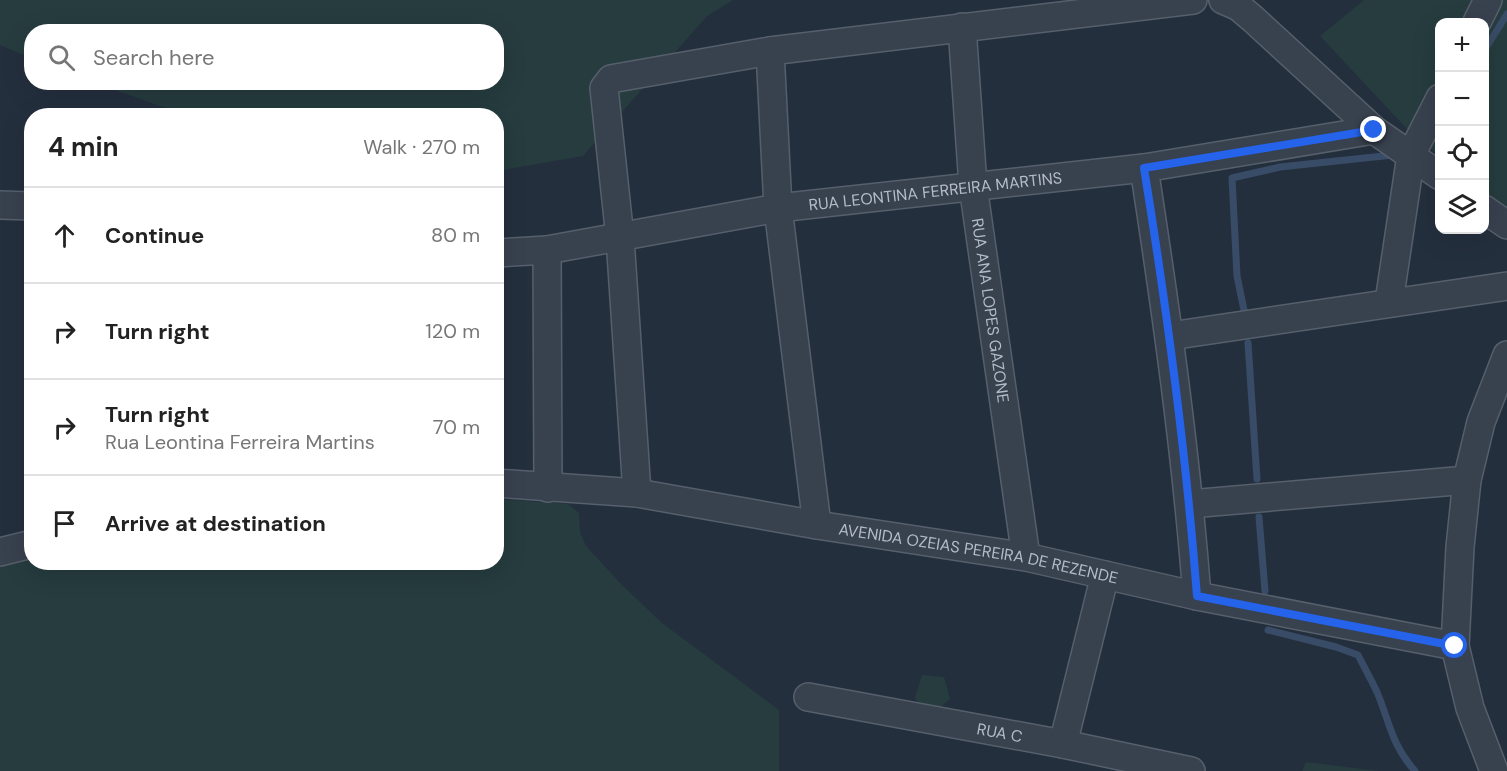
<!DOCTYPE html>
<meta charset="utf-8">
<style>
body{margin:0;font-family:"DM Sans",sans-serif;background:#f2f2f2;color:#222}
.controls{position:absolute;right:18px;top:18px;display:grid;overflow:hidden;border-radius:12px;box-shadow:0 6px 24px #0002}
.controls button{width:54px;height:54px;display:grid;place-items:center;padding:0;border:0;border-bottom:2px solid #e0e0e0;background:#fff;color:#222;font:30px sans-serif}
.stop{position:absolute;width:18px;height:18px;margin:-14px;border:4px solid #2563eb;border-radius:50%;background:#fff}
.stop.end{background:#2563eb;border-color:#fff;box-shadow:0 2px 6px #0008}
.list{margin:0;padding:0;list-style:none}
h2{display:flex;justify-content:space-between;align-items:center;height:78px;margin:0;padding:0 24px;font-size:26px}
h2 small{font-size:20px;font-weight:400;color:#767676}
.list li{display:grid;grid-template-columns:39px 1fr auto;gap:18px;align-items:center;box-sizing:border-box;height:96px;padding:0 24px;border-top:2px solid #e0e0e0}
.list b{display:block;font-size:22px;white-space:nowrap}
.list p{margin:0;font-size:20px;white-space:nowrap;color:#767676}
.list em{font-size:20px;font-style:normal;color:#767676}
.icon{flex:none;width:33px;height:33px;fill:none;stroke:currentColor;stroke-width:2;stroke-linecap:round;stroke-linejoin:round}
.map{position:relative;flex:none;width:1507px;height:771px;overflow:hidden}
.search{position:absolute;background:#fff;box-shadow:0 6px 24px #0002;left:24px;top:24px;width:480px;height:66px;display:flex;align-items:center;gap:15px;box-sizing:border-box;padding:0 21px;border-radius:24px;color:#767676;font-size:22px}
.panel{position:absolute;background:#fff;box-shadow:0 6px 24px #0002;left:24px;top:108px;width:480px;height:462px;border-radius:24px}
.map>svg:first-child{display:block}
.green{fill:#263c3f}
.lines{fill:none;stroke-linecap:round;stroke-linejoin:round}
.stream{stroke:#394c67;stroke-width:7}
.minor-casing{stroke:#565f6c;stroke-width:30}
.minor{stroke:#38414e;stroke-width:27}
.route{stroke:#2563eb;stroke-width:8}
.labels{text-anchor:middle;stroke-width:6;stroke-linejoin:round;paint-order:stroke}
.street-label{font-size:16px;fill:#b4bcc9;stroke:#1d2633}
</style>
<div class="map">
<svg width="1507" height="771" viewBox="0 0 1507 771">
<rect width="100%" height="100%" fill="#242f3e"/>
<!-- green -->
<path class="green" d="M 0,0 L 733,0 L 707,16 L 583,156 L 497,171 L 496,116 L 185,115 L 95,83 L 496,82 L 496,32 L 32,32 L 31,58 L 0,45 Z
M 1364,0 L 1507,0 L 1507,211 L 1485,193 L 1484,22 L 1440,22 L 1439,156 L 1409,131 L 1320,36 Z
M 497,499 L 568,504 L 579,513 L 580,532 L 586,546 L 621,584 L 662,623 L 779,710 L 779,771 L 0,771 L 0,566 L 31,559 L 32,562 L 496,562 Z
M 922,675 L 944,677 L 950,699 L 936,711 L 920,710 L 915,697 Z
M 1306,762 L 1379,771 L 1302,771 Z"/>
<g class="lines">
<!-- stream -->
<path class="stream" d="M 1484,51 L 1507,14
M 1244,310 L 1237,276 L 1232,178 L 1280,167 L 1393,155
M 1248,343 L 1257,479
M 1259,517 L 1265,591
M 1268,630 L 1336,647 L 1358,655 C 1364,667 1371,679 1377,692 C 1390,723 1391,744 1415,771"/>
<defs>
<g id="minor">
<path d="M 1223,0 L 1239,7 L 1253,19 L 1374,130 L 1440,176"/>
<path d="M 1477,22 L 1488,0"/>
<path id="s1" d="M 962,27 L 973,186 L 1026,557"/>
<path d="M 770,51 L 778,208 L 817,525"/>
<path d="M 1144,168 C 1166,310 1186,452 1197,596"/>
<path d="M 0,205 L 32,206"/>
<path d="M 1484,209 L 1507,225"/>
<path d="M 547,250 L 548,488"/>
<path id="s2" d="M 496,253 L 547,250 L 778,208 L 1144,168 L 1374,130"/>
<path d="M 1389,302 L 1411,155 L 1440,98"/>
<path d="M 1170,336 L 1507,286"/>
<path id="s3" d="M 496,483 L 637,493 L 817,525 L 1026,557 L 1197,596 L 1455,646"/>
<path d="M 637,493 L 620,238 L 604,88 L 611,79 L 616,78 L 770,51 L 1193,0"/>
<path d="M 1190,504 L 1467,480"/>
<path d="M 0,552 L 32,544"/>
<path id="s4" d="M 808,697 L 1063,744 L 1191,771"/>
<path d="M 1063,744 L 1105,575"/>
<path d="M 1494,771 L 1470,708 L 1455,646 L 1460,547 L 1467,480 L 1481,422 L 1507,355"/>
</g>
</defs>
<!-- minor casing -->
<use href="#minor" class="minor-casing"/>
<!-- minor -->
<use href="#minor" class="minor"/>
</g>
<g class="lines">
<!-- route -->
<path class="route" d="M 1374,130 L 1144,168 C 1167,310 1186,452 1197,596 L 1455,646"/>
</g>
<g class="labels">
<!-- street labels -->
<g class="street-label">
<text dy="6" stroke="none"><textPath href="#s2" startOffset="444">RUA LEONTINA FERREIRA MARTINS</textPath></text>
<text dy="6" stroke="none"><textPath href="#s1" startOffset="285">RUA ANA LOPES GAZONE</textPath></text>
<text dy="6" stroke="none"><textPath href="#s3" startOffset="488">AVENIDA OZEIAS PEREIRA DE REZENDE</textPath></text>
<text dy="6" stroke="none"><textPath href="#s4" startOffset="195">RUA C</textPath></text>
</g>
</g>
</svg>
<div class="controls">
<button>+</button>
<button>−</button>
<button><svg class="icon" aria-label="locate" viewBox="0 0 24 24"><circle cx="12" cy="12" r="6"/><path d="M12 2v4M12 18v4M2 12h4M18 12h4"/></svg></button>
<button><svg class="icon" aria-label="layers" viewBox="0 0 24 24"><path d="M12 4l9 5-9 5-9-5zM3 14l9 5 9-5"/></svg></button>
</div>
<div class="stop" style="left:1455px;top:646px"></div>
<div class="stop end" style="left:1374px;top:130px"></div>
<div class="search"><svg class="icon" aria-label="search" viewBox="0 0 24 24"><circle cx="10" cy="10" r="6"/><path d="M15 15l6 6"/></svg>Search here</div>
<section class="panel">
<h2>4 min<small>Walk · 270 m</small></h2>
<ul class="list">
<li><svg class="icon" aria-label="ahead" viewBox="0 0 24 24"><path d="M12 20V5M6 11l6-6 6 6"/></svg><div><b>Continue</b></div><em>80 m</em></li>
<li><svg class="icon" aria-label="right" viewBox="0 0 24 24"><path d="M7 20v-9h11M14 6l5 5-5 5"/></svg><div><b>Turn right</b></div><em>120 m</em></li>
<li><svg class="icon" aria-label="right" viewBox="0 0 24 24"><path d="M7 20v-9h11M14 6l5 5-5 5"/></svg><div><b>Turn right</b><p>Rua Leontina Ferreira Martins</p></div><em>70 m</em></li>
<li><svg class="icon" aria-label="arrive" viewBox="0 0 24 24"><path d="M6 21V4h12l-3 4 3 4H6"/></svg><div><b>Arrive at destination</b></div></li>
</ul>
</section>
</div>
